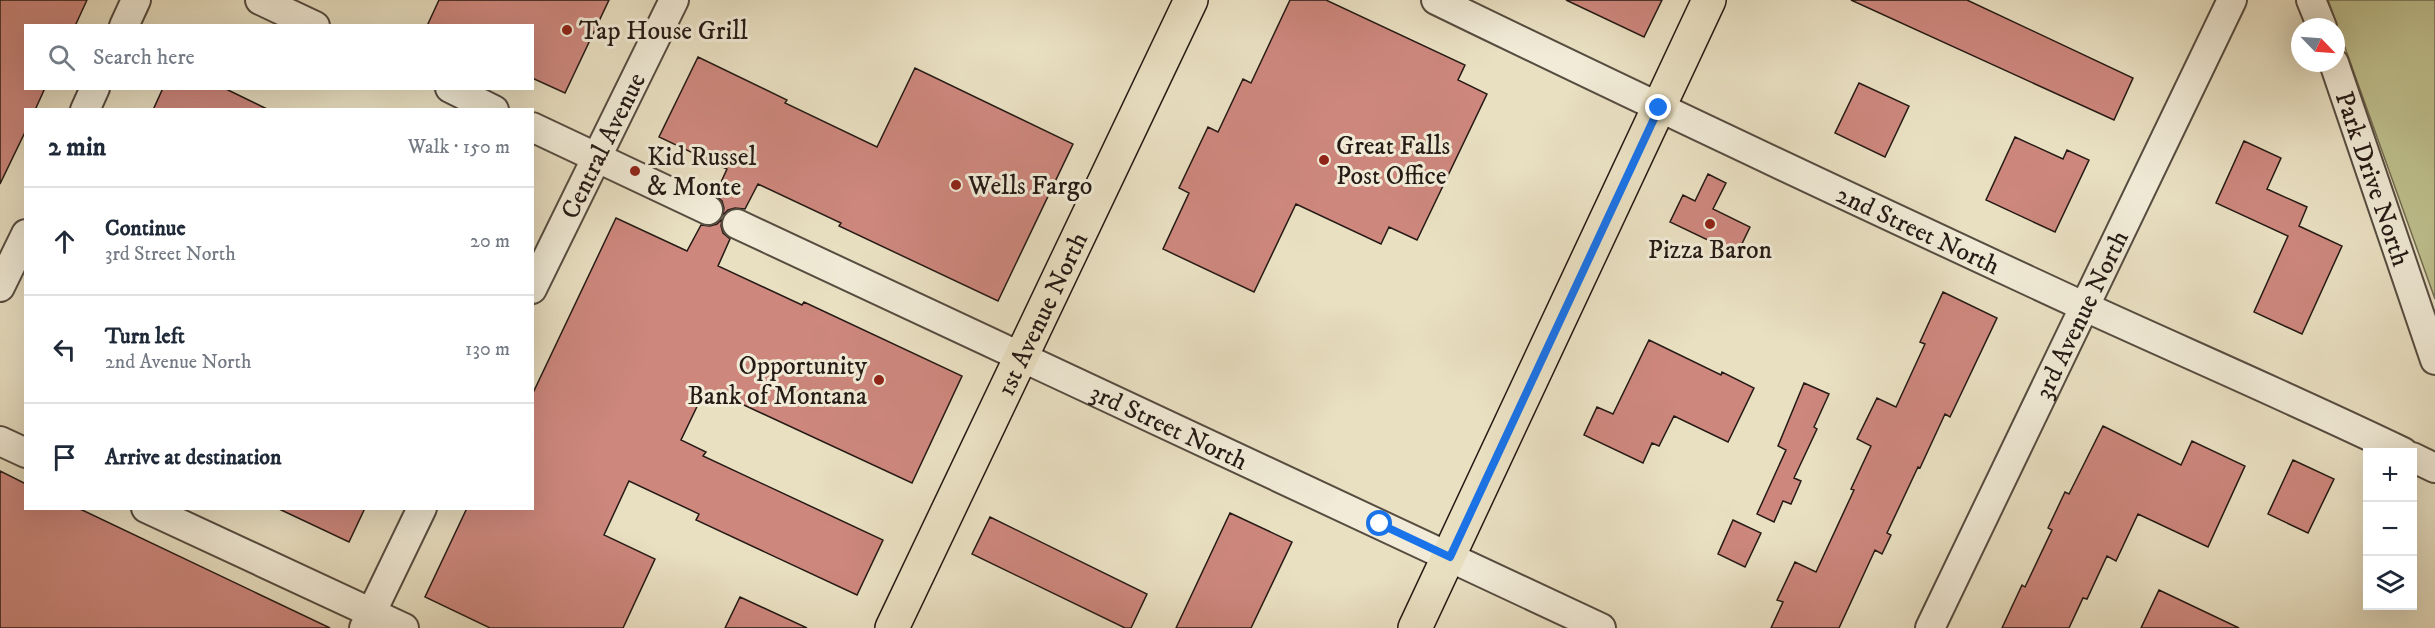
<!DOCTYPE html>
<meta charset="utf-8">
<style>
body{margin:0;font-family:"IM FELL DW Pica",serif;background:#f6f6f7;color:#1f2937}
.controls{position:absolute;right:18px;bottom:18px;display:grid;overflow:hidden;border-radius:0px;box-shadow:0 6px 24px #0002}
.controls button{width:54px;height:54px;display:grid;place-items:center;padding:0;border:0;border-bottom:2px solid #e0e1e3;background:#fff;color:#1f2937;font:30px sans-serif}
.compass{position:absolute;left:2291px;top:18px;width:54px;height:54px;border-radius:50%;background:#fff;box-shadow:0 6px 24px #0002;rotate:115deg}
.stop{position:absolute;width:18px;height:18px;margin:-14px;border:4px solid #1a73e8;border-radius:50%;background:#fff}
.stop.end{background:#1a73e8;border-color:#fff;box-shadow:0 2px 6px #0008}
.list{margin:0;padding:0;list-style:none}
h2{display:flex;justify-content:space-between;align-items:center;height:78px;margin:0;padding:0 24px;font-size:26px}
h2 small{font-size:20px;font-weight:400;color:#747a83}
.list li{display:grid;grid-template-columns:39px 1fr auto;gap:18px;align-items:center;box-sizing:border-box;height:108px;padding:0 24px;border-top:2px solid #e0e1e3}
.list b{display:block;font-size:22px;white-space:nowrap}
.list p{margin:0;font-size:20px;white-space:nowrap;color:#747a83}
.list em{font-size:20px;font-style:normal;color:#747a83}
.icon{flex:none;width:33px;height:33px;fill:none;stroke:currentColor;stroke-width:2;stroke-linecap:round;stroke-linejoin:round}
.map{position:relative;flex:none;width:2435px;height:628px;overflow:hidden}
.search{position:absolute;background:#fff;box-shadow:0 6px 24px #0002;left:24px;top:24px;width:510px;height:66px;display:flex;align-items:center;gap:15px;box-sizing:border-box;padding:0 21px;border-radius:0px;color:#747a83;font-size:22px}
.panel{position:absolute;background:#fff;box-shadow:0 6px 24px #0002;left:24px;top:108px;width:510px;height:402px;border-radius:0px}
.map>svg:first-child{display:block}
.green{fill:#bec08e;stroke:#726d52;stroke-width:1.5}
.building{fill:#cd877d;stroke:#251a15;stroke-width:1.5}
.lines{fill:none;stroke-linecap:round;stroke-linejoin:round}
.minor-casing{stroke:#564c40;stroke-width:32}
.major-casing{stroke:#251a15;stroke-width:36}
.minor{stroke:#f1ebd7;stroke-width:28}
.major{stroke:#e9e0c2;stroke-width:33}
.route{stroke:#1a73e8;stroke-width:8}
.poi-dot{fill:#8f2418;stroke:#f1ebd7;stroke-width:2}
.labels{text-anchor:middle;stroke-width:6;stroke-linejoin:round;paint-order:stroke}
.poi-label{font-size:26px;fill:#251a15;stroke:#f1ebd7;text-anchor:start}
.street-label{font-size:26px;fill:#251a15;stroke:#f1ebd7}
</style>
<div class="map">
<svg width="2435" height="628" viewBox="0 0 2435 628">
<rect width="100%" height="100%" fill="#e9e0c2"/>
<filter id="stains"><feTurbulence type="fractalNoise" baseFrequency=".00333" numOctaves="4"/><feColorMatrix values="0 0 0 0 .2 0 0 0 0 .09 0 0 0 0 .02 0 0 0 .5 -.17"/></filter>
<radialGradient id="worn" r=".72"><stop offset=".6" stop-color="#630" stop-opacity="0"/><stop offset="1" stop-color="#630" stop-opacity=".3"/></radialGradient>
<!-- green -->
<path class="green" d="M 2328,0 L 2435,0 L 2435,299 Z"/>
<!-- building -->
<path class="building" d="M 0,0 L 87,0 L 75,26 L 26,26 L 26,88 L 45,88 L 35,110 L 26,110 L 26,130 L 0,184 Z
M 439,0 L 609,0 L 565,93 L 532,78 L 532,26 L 427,26 Z
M 1290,0 L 1326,0 L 1465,65 L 1458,80 L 1487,94 L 1417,240 L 1389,227 L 1381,244 L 1296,204 L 1254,292 L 1163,249 L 1189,193 L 1179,188 L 1208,127 L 1218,132 L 1243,79 L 1251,83 Z
M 1566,0 L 1662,0 L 1644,37 Z
M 1851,0 L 1967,0 L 2133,78 L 2114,120 Z
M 698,57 L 787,100 L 785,103 L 877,147 L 915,68 L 1073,144 L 998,301 L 839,226 L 841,223 L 758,184 L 745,209 L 735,208 L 728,210 L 723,215 L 724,208 L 722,201 L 715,195 L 727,169 L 659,137 Z
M 1859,83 L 1909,106 L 1885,157 L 1835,133 Z
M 163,88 L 224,88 L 269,110 L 153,110 Z
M 2015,137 L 2063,159 L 2067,150 L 2089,160 L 2055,232 L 1986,200 Z
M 2244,141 L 2281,158 L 2267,189 L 2307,207 L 2299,226 L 2342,246 L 2302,334 L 2254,312 L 2288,236 L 2216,203 Z
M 1708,174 L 1726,183 L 1713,209 L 1750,227 L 1737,254 L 1670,222 L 1683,195 L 1695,201 Z
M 616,218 L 687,251 L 701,225 L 710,226 L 717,224 L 722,219 L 721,226 L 723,233 L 730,239 L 718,266 L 802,305 L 804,302 L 962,376 L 912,483 L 731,399 L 728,404 L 704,392 L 681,440 L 706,452 L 703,456 L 883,540 L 857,595 L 696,520 L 699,514 L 629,481 L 604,535 L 655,559 L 623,628 L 490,628 L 425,597 L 467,508 L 532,508 L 532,395 Z
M 1943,292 L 1997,318 L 1950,417 L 1945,414 L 1920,468 L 1918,467 L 1887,533 L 1891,535 L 1882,554 L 1875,550 L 1839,628 L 1771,628 L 1783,602 L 1777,600 L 1795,562 L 1816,572 L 1854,490 L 1851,489 L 1871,446 L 1857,439 L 1877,398 L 1896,407 L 1925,344 L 1920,342 Z
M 1649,340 L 1721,375 L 1722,372 L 1754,388 L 1728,442 L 1674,416 L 1659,446 L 1652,443 L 1643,463 L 1584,435 L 1597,407 L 1613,414 Z
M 1804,383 L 1829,394 L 1814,427 L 1817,429 L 1794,478 L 1801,481 L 1791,504 L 1783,501 L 1774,522 L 1757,514 L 1786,450 L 1778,446 Z
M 2103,426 L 2181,465 L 2192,441 L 2245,466 L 2208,547 L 2138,514 L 2116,561 L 2107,556 L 2087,599 L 2083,598 L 2069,628 L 2002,628 L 2022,585 L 2025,587 L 2052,530 L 2048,528 L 2065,492 L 2069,494 Z
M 2293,460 L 2334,479 L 2308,533 L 2268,514 Z
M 0,471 L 26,484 L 26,508 L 78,508 L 330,628 L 0,628 Z
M 277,508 L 365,508 L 349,542 Z
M 1230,513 L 1292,542 L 1251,628 L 1176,628 Z
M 990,517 L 1147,594 L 1131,628 L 1125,628 L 972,554 Z
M 1733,520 L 1761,533 L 1745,567 L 1718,554 Z
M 2159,590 L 2239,628 L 2141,628 Z
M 740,597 L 807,628 L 725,628 Z"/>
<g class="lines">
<defs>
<g id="minor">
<path d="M 260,0 L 315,26"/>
<path id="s1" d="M 1436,0 C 1650,104 1865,205 2081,305 C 2188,354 2297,401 2403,452"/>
<path d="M 2311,0 L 2322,27"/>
<path d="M 124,26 L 136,0"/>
<path id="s2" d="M 2334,63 L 2435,360"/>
<path d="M 450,88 L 494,110"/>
<path d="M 85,110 L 95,88"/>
<path d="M 532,127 L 708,210"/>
<path id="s3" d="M 737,224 L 1601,628"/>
<path d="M 0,287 L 26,234"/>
<path id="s4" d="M 532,289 L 674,0"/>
<path d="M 0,441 L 26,453"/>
<path d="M 2412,457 L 2435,468"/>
<path d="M 146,508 L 404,628"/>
<path d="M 364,628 L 422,508"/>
<path id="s5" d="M 1930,628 L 2232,0"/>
</g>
<g id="major">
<path id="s6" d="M 892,628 L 1191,0"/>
<path d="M 1415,628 L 1709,0"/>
</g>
</defs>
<!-- minor casing -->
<use href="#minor" class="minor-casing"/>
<!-- major casing -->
<use href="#major" class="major-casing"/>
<!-- minor -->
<use href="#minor" class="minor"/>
<!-- major -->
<use href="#major" class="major"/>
</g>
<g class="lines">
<!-- route -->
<path class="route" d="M 1380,524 L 1450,557 L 1659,108"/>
</g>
<!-- markers -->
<g class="poi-dot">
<circle cx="567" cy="30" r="6"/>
<circle cx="1324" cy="160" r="6"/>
<circle cx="635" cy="171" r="6"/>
<circle cx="956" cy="185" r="6"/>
<circle cx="1710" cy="224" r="6"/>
<circle cx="879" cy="380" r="6"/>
</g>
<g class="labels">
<!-- poi labels -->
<g class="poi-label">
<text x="579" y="39">Tap House Grill</text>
<text x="1336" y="154">Great Falls<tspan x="1336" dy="30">Post Office</tspan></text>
<text x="647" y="165">Kid Russel<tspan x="647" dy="30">&amp; Monte</tspan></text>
<text x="968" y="194">Wells Fargo</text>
<text x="1710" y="258" text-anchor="middle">Pizza Baron</text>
<text x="867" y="374" text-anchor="end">Opportunity<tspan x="867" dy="30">Bank of Montana</tspan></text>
</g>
<!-- street labels -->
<g class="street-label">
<text dy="9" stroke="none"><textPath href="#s4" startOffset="160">Central Avenue</textPath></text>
<text dy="9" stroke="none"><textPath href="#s2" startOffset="122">Park Drive North</textPath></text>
<text dy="9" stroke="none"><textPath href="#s1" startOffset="534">2nd Street North</textPath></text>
<text dy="9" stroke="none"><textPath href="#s6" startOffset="348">1st Avenue North</textPath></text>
<text dy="9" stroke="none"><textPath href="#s5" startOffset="348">3rd Avenue North</textPath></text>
<text dy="9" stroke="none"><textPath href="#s3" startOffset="477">3rd Street North</textPath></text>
</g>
</g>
<rect width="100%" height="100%" filter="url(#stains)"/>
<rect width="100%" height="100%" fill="url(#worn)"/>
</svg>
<div class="controls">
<button>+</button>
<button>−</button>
<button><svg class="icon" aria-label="layers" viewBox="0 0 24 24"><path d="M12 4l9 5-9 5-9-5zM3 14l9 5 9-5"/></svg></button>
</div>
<svg class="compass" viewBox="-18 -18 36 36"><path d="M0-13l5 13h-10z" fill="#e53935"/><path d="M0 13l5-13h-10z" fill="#747a83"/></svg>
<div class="stop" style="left:1380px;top:524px"></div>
<div class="stop end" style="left:1659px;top:108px"></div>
<div class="search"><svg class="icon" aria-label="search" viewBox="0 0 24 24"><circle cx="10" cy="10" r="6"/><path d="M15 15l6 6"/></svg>Search here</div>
<section class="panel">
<h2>2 min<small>Walk · 150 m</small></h2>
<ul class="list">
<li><svg class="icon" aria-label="ahead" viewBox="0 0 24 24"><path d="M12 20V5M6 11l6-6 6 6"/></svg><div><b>Continue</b><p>3rd Street North</p></div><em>20 m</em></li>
<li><svg class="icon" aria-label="left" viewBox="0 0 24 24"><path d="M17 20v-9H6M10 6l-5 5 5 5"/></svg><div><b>Turn left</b><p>2nd Avenue North</p></div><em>130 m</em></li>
<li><svg class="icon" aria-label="arrive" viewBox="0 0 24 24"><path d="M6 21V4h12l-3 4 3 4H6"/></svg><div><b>Arrive at destination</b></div></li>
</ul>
</section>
</div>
